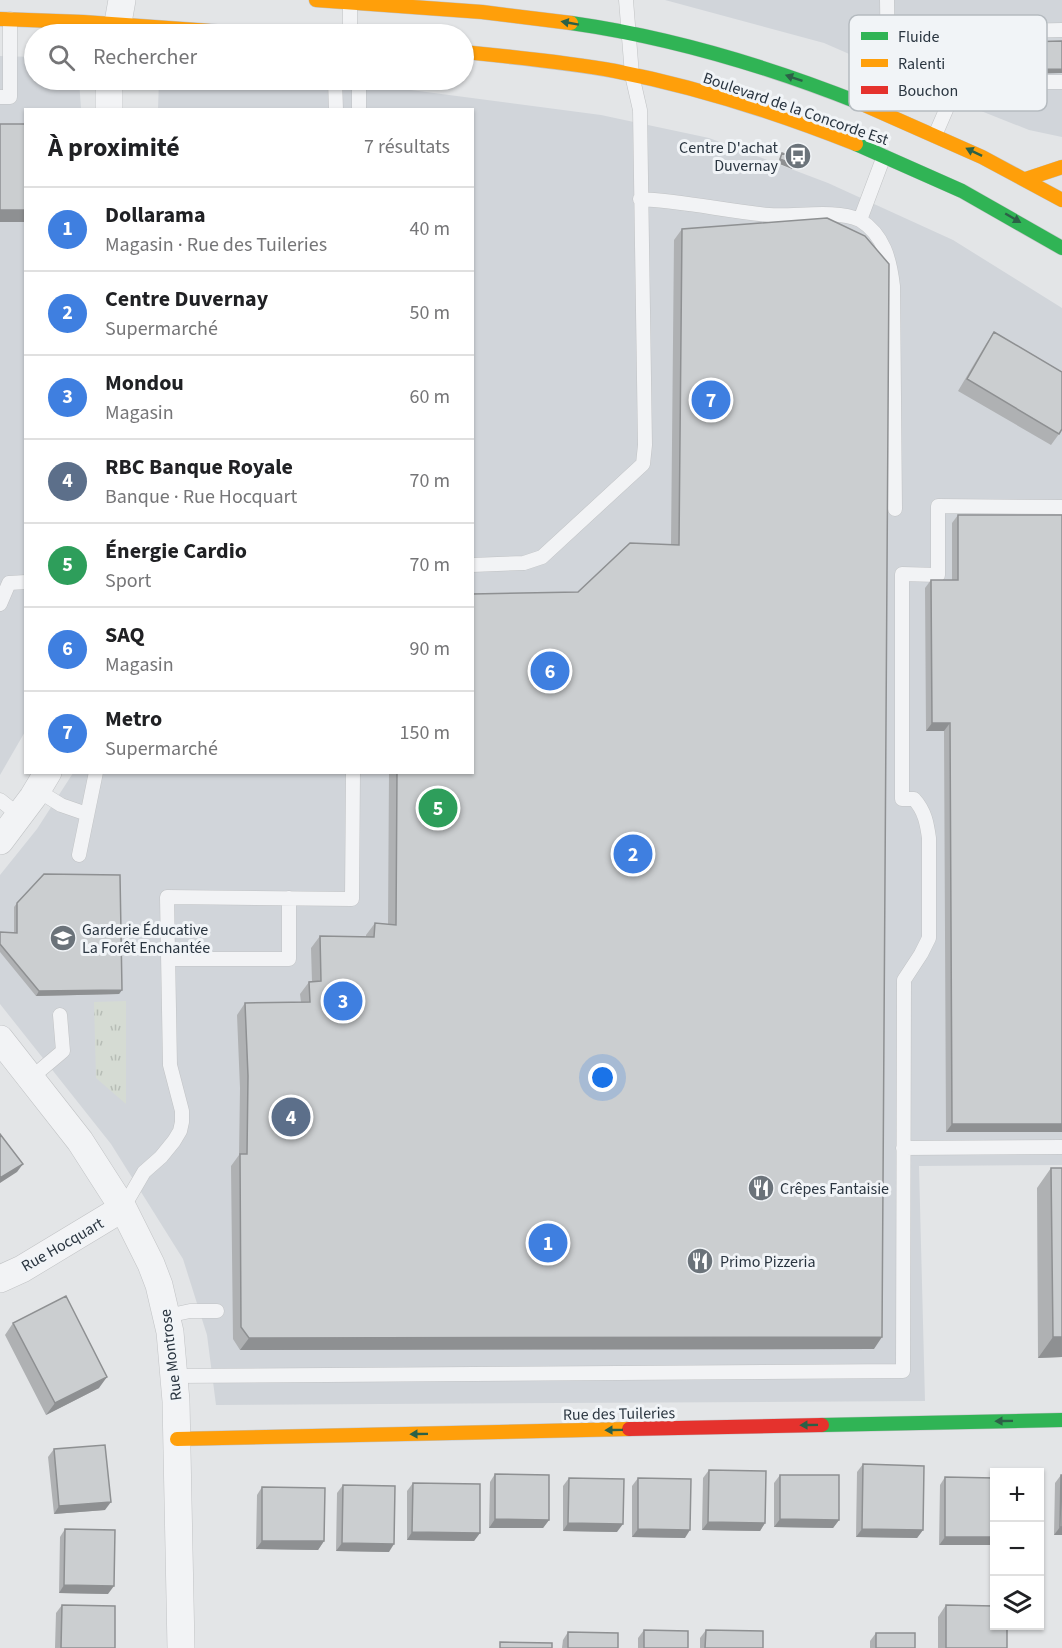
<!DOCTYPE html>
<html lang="fr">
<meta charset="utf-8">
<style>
body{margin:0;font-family:"Source Sans 3",sans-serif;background:#f6f6f6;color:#202124}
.controls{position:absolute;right:18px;bottom:18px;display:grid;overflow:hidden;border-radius:0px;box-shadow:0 2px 4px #0004}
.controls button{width:54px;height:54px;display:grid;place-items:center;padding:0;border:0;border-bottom:2px solid #e0e0e0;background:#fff;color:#202124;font:30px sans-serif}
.you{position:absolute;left:603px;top:1078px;width:21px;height:21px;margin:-15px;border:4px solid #fff;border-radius:50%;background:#1a73e8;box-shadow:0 0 0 9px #1a73e833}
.badge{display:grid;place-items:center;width:39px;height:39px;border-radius:50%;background:#0b8043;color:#fff;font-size:20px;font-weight:700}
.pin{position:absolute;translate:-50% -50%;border:3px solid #fff;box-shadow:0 2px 6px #0006}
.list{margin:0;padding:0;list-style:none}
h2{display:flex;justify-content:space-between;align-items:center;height:78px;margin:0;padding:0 24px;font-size:26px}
h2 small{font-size:20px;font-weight:400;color:#757577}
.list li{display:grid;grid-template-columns:39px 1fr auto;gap:18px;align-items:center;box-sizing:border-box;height:84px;padding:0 24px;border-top:2px solid #e0e0e0}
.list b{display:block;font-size:22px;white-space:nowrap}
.list p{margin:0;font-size:20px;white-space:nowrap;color:#757577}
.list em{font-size:20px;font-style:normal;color:#757577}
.icon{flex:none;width:33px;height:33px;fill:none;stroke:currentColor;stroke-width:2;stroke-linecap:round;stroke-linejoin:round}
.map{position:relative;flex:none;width:1062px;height:1648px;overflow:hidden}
.search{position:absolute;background:#fff;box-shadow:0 2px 4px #0004;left:24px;top:24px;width:450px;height:66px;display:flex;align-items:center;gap:15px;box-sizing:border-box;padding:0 21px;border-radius:33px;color:#757577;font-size:22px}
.panel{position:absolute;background:#fff;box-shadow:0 2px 4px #0004;left:24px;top:108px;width:450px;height:666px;border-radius:0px}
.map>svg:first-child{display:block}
.built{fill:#d1d5da}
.park{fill:url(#park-tufts)}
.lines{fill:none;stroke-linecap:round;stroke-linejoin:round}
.lane-casing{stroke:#c1c3c5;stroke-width:15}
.street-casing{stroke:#c1c3c5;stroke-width:28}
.fast-casing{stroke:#c1c3c5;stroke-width:15}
.slow-casing{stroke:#c1c3c5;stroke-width:15}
.jam-casing{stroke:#c1c3c5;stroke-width:15}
.lane{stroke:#f2f3f5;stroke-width:14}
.street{stroke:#f2f3f5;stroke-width:27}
.fast{stroke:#30b455;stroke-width:14}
.slow{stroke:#ff9f0a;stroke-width:14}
.jam{stroke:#e5322d;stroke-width:14}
.wall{fill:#afb1b3}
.shaded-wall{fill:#8e9092}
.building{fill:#cbced0;stroke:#8e9092;stroke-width:1.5}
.oneway{fill:#2c6147}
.labels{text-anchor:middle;stroke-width:6;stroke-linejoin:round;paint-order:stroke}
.street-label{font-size:16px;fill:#2a3540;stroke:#f1f4f7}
.poi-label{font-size:16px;fill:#2a3540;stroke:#f1f4f7;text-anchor:start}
.key{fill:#f1f4f7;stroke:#b5bbc0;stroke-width:1.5}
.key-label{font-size:16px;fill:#2a3540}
</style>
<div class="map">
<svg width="1062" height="1648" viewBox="0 0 1062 1648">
<defs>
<pattern id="park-tufts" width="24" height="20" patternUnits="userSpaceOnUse" patternTransform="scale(1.5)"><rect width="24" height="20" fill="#d5dbd3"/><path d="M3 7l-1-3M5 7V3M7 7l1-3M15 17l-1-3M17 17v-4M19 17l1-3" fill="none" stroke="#b7bdb6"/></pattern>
</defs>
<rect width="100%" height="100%" fill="#e3e5e7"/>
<!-- built -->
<path class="built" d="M 665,0 L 1062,0 L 1062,137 L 1029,130 L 971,107 L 824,43 Z
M 0,56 L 34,57 L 34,80 L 79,80 L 81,109 L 26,110 L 26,730 L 0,775 Z
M 159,80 L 276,80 L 411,90 L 601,115 L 709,138 L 828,183 L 953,240 L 1062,308 L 1062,1165 L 919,1166 L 925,1401 L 216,1405 L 207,1335 L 183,1259 L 111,1144 L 0,1004 L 0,875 L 37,829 L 73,773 L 472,772 L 472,110 L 158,109 Z"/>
<!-- park -->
<path class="park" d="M 126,1001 L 126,1104 L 96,1078 L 94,1002 Z"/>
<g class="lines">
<defs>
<path id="lane" d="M 350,34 L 350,1
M 962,73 L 983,82 L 1062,82
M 335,80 L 336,110
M 359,80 L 359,110
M 0,97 L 10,97 L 10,19
M 878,110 L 888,72 L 887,0
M 936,133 L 962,73 L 961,32 L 1062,30
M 640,199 C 684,201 726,211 769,215 C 796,217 835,209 860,220 L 884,156
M 860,220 C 884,235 890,260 893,286 L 895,509
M 472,565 L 524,563 L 542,557 L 643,464 L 645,445 L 640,110 L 632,75 L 626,0
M 0,604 L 9,583 L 26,582
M 37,790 L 61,805 L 87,814
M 0,800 L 20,816
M 79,855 L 96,772
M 168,959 L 289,959 L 289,898
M 31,1078 L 63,1051 L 60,1015
M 903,1148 L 1062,1147
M 123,1208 L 144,1172 L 161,1157 L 174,1141 L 180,1131 L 182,1122 L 182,1111 L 170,1065 L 167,897 L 352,899 L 353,772
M 167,1316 L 190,1311 L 217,1311
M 174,1376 L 903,1371 L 904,980 L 921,954 L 929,938 L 929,838 C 927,824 925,811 914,799 L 902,799 L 902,574 L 938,575 L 938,506 L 1062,507"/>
<path id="street" d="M 116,34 L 122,0
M 109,80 L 109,110
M 0,841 L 33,797 L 48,772
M 0,1039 L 80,1141 L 123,1208 L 151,1264 L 159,1285 L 170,1332 L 176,1401 L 181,1648
M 0,1279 L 22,1269 L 123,1208"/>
<path id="fast" d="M 571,23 C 669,37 767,66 860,103
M 856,144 L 962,191 L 1062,248
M 822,1425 L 1062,1420"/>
<path id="slow" d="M 316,0 L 482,12 L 571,23
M 0,19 L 83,22 L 253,34
M 464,52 C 514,57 565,62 615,71 C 697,87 778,113 856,144
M 860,103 L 982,157 L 1062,200
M 1026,179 L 1062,167
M 177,1439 L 629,1429"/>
<path id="jam" d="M 629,1429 L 822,1425"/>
</defs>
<!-- lane casing -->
<use href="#lane" class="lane-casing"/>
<!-- street casing -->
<use href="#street" class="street-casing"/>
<!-- fast casing -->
<use href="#fast" class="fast-casing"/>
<!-- slow casing -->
<use href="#slow" class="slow-casing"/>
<!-- jam casing -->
<use href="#jam" class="jam-casing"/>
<!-- lane -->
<use href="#lane" class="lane"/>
<!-- street -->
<use href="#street" class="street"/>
<!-- fast -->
<use href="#fast" class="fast"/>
<!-- slow -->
<use href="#slow" class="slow"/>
<!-- jam -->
<use href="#jam" class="jam"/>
</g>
<!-- wall -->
<path class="wall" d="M 1062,41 L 983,75 L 982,47 L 985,43 Z
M 682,229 L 874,1349 L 240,1350 L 233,1339 L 231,1166 L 239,1155 L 240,1088 L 237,1015 L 245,1003 L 301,1002 L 300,994 L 309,982 L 312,982 L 311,948 L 320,936 L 366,937 L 366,935 L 375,923 L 388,924 L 389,772 L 472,772 L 578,592 L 671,545 L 674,240 Z
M 994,332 L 1059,434 L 1051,445 L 958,391 L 986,344 Z
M 958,515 L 1062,515 L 1062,1132 L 946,1132 L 944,731 L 926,731 L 925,588 L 931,580 L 952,580 L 952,523 Z
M 17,903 L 122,990 L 119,994 L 36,996 L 0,952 L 0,932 L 14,933 L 14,907 Z
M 1051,1168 L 1062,1357 L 1038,1358 L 1037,1188 Z
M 13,1323 L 99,1388 L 46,1415 L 5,1335 Z
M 54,1449 L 105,1510 L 54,1514 L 48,1457 Z
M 863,1464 L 923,1530 L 917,1538 L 856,1537 L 857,1472 Z
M 709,1470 L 765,1523 L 760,1531 L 702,1530 L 703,1478 Z
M 495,1474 L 549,1520 L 543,1528 L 489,1528 L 490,1482 Z
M 780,1475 L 839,1520 L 833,1528 L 774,1527 L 774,1483 Z
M 1061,1475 L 1062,1475 L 1062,1535 L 1054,1535 L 1055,1483 Z
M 945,1477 L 994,1478 L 939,1545 L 940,1485 Z
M 569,1478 L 617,1532 L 563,1531 L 563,1486 Z
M 638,1478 L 685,1538 L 632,1537 L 632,1486 Z
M 413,1483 L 480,1533 L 474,1541 L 407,1540 L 407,1491 Z
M 343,1485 L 389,1552 L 336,1551 L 337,1493 Z
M 262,1487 L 324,1541 L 318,1550 L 256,1549 L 257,1495 Z
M 65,1529 L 108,1594 L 59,1593 L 60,1537 Z
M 62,1605 L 115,1648 L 55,1648 L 56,1613 Z
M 946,1605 L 1007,1648 L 938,1648 L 938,1617 Z
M 644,1630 L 688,1648 L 638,1648 L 638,1638 Z
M 706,1630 L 763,1648 L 700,1648 L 700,1638 Z
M 568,1632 L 618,1648 L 562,1648 L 563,1640 Z
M 876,1633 L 915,1648 L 870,1648 L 870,1641 Z"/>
<!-- shaded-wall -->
<path class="shaded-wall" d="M 1062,69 L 1062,73 L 983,75 L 986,70 Z
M 780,159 L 795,165 L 792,169 L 777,163 Z
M 0,210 L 26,210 L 26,222 L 0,222 Z
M 932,723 L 950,723 L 944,731 L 926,731 Z
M 122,990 L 119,994 L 36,996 L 39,991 Z
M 952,1124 L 1062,1124 L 1062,1132 L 946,1132 Z
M 23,1164 L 17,1172 L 0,1183 L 0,1178 Z
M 882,1337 L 874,1349 L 240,1350 L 249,1338 Z
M 1053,1337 L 1062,1337 L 1062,1357 L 1038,1358 Z
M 107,1377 L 99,1388 L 46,1415 L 55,1403 Z
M 111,1502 L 105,1510 L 54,1514 L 59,1506 Z
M 495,1519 L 549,1520 L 543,1528 L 489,1528 Z
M 780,1519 L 839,1520 L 833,1528 L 774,1527 Z
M 708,1522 L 765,1523 L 760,1531 L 702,1530 Z
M 568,1523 L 623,1524 L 617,1532 L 563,1531 Z
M 1060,1527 L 1062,1527 L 1062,1535 L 1054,1535 Z
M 638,1529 L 690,1530 L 685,1538 L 632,1537 Z
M 862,1529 L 923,1530 L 917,1538 L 856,1537 Z
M 412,1532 L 480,1533 L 474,1541 L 407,1540 Z
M 945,1537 L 994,1537 L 994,1545 L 939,1545 Z
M 262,1541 L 324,1541 L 318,1550 L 256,1549 Z
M 342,1543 L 394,1544 L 389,1552 L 336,1551 Z
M 64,1585 L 114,1586 L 108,1594 L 59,1593 Z"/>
<!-- building -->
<path class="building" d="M 1062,41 L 1062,69 L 986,70 L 985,43 Z
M 0,124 L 26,124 L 26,210 L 0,210 Z
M 782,153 L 798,159 L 795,165 L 780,159 Z
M 827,218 L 865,236 L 889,264 L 882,1337 L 249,1338 L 241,1327 L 240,1154 L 247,1154 L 248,1076 L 245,1003 L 310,1002 L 309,982 L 321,981 L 320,936 L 374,937 L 375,923 L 396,925 L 397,772 L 472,772 L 472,594 L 578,592 L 630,543 L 679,545 L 682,229 Z
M 994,332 L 1062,372 L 1062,429 L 1059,434 L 967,379 Z
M 958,515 L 1062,515 L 1062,1124 L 952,1124 L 950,723 L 932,723 L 931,580 L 958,580 Z
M 44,874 L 120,875 L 122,990 L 39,991 L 0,944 L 0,932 L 17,933 L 17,903 Z
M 0,1134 L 23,1164 L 0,1178 Z
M 1051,1168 L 1062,1168 L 1062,1337 L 1053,1337 Z
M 66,1296 L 107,1377 L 55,1403 L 13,1323 Z
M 105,1445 L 111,1502 L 59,1506 L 54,1449 Z
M 863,1464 L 924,1466 L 923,1530 L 862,1529 Z
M 709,1470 L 766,1471 L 765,1523 L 708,1522 Z
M 495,1474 L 549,1475 L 549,1520 L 495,1519 Z
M 780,1475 L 839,1475 L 839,1520 L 780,1519 Z
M 1061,1475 L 1062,1475 L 1062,1527 L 1060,1527 Z
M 945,1477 L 994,1478 L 994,1537 L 945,1537 Z
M 569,1478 L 624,1479 L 623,1524 L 568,1523 Z
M 638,1478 L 691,1479 L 690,1530 L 638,1529 Z
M 413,1483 L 480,1484 L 480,1533 L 412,1532 Z
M 343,1485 L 395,1486 L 394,1544 L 342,1543 Z
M 262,1487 L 325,1488 L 324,1541 L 262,1541 Z
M 65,1529 L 115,1530 L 114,1586 L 64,1585 Z
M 62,1605 L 115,1606 L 115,1648 L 61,1648 Z
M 946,1605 L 994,1606 L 994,1626 L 1007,1626 L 1007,1648 L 946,1648 Z
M 644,1630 L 688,1631 L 688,1648 L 644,1648 Z
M 706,1630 L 763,1631 L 763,1648 L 705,1648 Z
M 568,1632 L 618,1633 L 618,1648 L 568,1648 Z
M 876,1633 L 915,1633 L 915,1648 L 876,1648 Z
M 500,1642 L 552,1643 L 552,1648 L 500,1648 Z"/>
<!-- one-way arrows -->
<defs><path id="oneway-solid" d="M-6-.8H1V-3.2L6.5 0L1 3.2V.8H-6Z" transform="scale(1.5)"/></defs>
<g class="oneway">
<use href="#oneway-solid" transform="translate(570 23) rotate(-170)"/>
<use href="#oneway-solid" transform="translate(794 78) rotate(-161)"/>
<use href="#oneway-solid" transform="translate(974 152) rotate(-154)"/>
<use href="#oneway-solid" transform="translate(1013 218) rotate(30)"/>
<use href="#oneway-solid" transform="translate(1004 1421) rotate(179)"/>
<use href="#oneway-solid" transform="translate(809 1425) rotate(179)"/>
<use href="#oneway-solid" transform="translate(614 1430) rotate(179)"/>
<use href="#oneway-solid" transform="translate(419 1434) rotate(179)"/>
</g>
<!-- icons -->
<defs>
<symbol id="bus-disc" viewBox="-11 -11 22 22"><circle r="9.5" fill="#6b737a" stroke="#f1f4f7"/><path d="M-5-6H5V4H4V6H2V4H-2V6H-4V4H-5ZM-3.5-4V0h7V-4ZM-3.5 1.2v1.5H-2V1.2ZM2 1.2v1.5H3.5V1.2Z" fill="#fff"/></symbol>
<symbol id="school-disc" viewBox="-11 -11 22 22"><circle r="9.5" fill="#6b737a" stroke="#f1f4f7"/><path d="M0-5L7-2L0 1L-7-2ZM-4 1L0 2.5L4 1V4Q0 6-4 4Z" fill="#fff"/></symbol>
<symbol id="restaurant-disc" viewBox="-11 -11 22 22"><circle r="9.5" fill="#6b737a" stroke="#f1f4f7"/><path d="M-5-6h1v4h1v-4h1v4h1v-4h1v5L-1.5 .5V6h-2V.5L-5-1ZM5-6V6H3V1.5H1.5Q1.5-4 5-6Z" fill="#fff"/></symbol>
</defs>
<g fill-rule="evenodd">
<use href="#bus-disc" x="783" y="141" width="30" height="30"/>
<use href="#school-disc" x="48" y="923" width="30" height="30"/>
<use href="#restaurant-disc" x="746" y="1173" width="30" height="30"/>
<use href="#restaurant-disc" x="685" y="1246" width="30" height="30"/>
</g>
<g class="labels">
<!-- street labels -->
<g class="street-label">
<text transform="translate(796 108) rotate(19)" y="6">Boulevard de la Concorde Est</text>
<text transform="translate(62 1244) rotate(-30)" y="6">Rue Hocquart</text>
<text transform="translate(170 1355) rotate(-97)" y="6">Rue Montrose</text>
<text transform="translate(619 1413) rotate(-1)" y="6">Rue des Tuileries</text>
</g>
<!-- poi labels -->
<g class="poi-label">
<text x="778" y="153" text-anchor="end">Centre D'achat<tspan x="778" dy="18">Duvernay</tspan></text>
<text x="82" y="935">Garderie Éducative<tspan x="82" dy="18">La Forêt Enchantée</tspan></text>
<text x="780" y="1194">Crêpes Fantaisie</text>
<text x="720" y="1267">Primo Pizzeria</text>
</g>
</g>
<!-- legend -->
<rect x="849" y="15" width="198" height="96" rx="9" class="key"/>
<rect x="861" y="32" width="27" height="8" fill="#30b455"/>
<rect x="861" y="59" width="27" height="8" fill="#ff9f0a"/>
<rect x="861" y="86" width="27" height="8" fill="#e5322d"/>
<g class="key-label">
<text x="898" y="42">Fluide</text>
<text x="898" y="69">Ralenti</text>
<text x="898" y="96">Bouchon</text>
</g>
</svg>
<div class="controls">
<button>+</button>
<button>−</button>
<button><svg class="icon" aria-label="layers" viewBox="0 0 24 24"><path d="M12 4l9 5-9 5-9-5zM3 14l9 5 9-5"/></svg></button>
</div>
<div class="you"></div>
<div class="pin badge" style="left:548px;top:1243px;background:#3f7fe0">1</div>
<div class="pin badge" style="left:633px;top:854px;background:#3f7fe0">2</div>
<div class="pin badge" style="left:343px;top:1001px;background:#3f7fe0">3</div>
<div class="pin badge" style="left:291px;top:1117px;background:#5c6f8a">4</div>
<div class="pin badge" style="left:438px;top:808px;background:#2e9e5b">5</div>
<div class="pin badge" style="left:550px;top:671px;background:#3f7fe0">6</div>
<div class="pin badge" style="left:711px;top:400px;background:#3f7fe0">7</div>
<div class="search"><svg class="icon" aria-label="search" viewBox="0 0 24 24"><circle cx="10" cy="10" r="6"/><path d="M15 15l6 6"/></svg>Rechercher</div>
<section class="panel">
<h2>À proximité<small>7 résultats</small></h2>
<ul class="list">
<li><span class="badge" style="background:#3f7fe0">1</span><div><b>Dollarama</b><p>Magasin · Rue des Tuileries</p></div><em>40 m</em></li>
<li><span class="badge" style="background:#3f7fe0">2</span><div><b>Centre Duvernay</b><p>Supermarché</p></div><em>50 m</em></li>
<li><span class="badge" style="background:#3f7fe0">3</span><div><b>Mondou</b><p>Magasin</p></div><em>60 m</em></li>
<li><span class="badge" style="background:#5c6f8a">4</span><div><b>RBC Banque Royale</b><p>Banque · Rue Hocquart</p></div><em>70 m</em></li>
<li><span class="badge" style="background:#2e9e5b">5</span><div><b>Énergie Cardio</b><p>Sport</p></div><em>70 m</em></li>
<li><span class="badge" style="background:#3f7fe0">6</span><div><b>SAQ</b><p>Magasin</p></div><em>90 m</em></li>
<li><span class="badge" style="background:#3f7fe0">7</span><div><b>Metro</b><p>Supermarché</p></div><em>150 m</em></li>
</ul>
</section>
</div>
